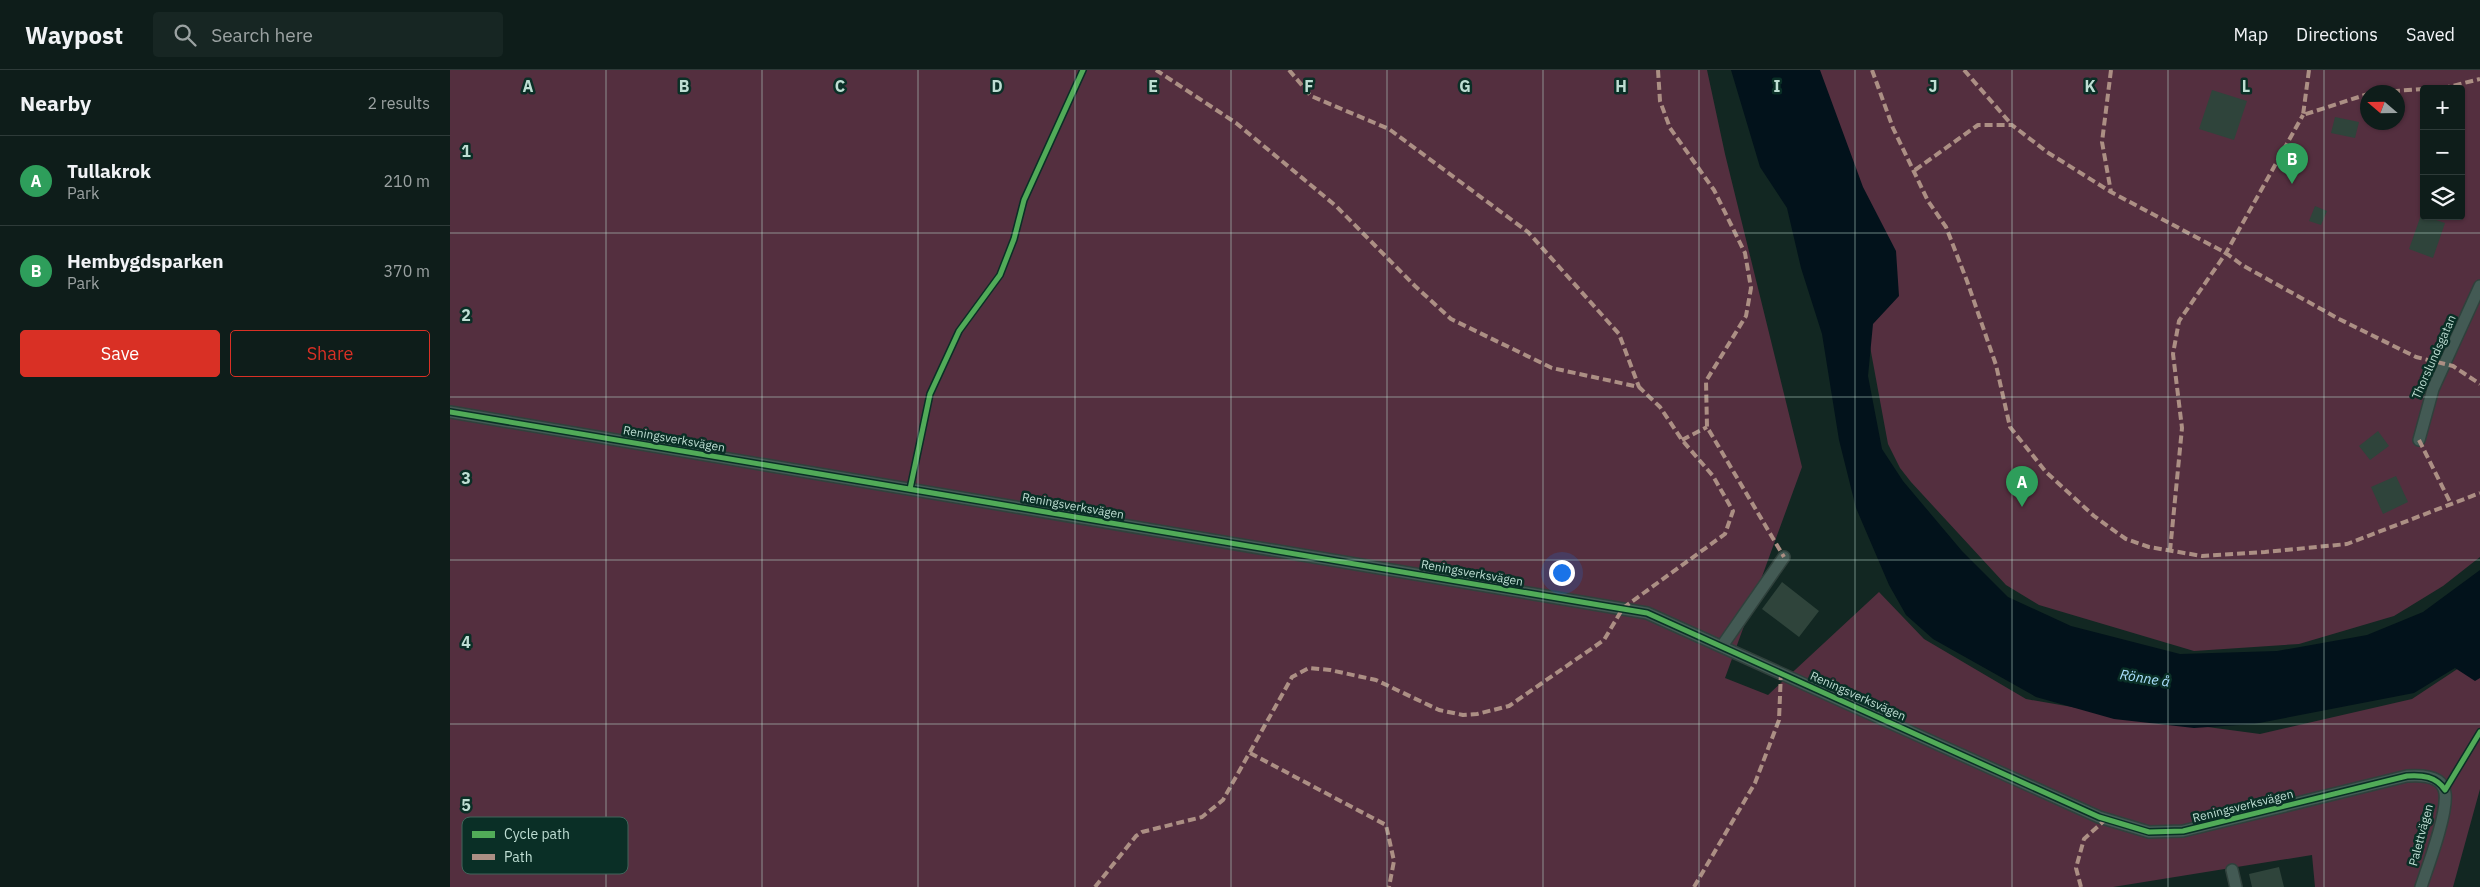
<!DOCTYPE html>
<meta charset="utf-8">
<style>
body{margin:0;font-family:"IBM Plex Sans",sans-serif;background:#172623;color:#f1f3f6}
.controls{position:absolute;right:15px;top:15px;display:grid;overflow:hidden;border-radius:5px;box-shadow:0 1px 4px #0004}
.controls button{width:45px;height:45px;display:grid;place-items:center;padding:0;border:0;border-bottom:1px solid #2e3b39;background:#0e1d1a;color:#f1f3f6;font:25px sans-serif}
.compass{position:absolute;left:1910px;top:15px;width:45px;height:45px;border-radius:50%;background:#0e1d1a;box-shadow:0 1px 4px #0004;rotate:290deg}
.you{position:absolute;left:1111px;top:502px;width:18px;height:18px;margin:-12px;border:4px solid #fff;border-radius:50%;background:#1a73e8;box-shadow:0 0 0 8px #1a73e833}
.badge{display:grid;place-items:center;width:32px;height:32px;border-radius:50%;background:#d93025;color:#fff;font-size:16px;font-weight:700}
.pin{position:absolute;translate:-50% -41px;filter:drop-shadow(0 1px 2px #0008)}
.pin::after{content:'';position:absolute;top:26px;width:18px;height:15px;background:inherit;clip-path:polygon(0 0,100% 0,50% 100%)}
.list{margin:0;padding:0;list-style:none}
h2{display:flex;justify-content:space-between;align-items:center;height:65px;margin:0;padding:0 20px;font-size:21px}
h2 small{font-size:16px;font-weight:400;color:#9ba2a2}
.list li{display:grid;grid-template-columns:32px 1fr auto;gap:15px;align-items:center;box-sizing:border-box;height:90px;padding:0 20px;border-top:1px solid #2e3b39}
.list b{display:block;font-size:19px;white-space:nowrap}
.list p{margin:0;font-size:16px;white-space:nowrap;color:#9ba2a2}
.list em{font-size:16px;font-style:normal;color:#9ba2a2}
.actions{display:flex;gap:10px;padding:15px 20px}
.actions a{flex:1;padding:11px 0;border:1px solid #d93025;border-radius:5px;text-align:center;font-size:18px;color:#d93025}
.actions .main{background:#d93025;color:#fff}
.icon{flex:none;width:28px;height:28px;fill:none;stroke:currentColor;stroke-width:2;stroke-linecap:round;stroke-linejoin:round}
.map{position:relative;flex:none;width:2030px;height:817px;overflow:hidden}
header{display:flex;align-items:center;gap:30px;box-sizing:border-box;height:70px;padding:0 25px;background:#0e1d1a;border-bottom:1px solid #2e3b39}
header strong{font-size:24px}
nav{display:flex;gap:28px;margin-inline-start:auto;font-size:18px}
.search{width:350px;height:45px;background:#172623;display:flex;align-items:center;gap:12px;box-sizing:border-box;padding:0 18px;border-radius:5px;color:#9ba2a2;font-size:19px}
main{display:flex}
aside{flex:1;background:#0e1d1a}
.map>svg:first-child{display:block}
.green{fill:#542f3f;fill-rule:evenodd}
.water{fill:#02121b}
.building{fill:#2f443b}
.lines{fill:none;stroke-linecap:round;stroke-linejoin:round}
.street-casing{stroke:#30413c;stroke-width:14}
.street{stroke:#435a54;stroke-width:11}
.quiet{stroke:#ac8f84;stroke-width:4;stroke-dasharray:8 4;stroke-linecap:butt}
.cycleway-casing{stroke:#0a2f26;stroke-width:8}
.cycleway{stroke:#51ab58;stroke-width:5}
.grid{fill:none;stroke:#beded3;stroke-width:1;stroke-opacity:0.55}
.labels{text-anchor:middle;stroke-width:5;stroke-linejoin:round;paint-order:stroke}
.street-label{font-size:12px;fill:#beded3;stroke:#0a2f26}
.water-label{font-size:14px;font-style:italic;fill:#ace1ff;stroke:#0a2f26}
.key{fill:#0a2f26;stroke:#40645a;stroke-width:1}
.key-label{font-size:14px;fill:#beded3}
.grid-label{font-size:16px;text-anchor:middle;font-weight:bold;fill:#beded3;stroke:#0a2f26;stroke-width:5;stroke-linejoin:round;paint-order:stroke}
</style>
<header>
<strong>Waypost</strong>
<div class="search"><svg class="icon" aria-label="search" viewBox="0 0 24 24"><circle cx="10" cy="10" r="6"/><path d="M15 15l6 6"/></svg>Search here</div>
<nav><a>Map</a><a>Directions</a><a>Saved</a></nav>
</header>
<main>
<aside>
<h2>Nearby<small>2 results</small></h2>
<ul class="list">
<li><span class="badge" style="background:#2e9e5b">A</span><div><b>Tullakrok</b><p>Park</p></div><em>210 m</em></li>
<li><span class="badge" style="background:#2e9e5b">B</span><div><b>Hembygdsparken</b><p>Park</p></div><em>370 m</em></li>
</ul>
<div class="actions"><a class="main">Save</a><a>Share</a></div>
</aside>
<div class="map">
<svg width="2030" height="817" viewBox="0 0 2030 817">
<rect width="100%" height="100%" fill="#122722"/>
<!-- green -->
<path class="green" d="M 0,0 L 1257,0 L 1275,84 L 1352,397 L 1275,608 L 1318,625 L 1429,522 L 1474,569 L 1576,629 L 1668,645 L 1810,664 L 1962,629 L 2030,584 L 2030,719 L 2003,817 L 1865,817 L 1862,785 L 1663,817 L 0,817 Z
M 1369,0 L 2030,0 L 2030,487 L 1993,516 L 1944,546 L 1849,574 L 1744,581 L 1589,535 L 1556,515 L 1461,412 L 1450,398 L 1438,374 ZM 1974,19 L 2011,19 L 2011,146 L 1974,146 ZM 1918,22 L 1948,22 L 1948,52 L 1918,52 Z"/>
<!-- water -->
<path class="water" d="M 1281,0 L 1370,0 L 1413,117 L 1446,181 L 1449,226 L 1423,254 L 1418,306 L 1432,379 L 1453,411 L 1512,481 L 1558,527 L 1621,556 L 1730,584 L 1827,581 L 1917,565 L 1973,542 L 2030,500 L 2030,608 L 2025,611 L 2005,598 L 1964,623 L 1804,654 L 1744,658 L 1664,649 L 1586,627 L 1483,569 L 1456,545 L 1439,515 L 1406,438 L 1389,370 L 1372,264 L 1351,198 L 1337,138 L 1310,97 Z"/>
<!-- building -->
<path class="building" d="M 1762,20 L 1797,31 L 1784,70 L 1749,59 Z
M 1885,47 L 1909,52 L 1905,68 L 1881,63 Z
M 1865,136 L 1877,141 L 1871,155 L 1859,151 Z
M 1971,145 L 1995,153 L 1983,188 L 1959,179 Z
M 1928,361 L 1939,376 L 1920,390 L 1909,376 Z
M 1946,406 L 1958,432 L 1933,444 L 1921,417 Z
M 1332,512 L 1369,541 L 1349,567 L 1312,539 Z
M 1829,797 L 1834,817 L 1802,817 L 1799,804 Z"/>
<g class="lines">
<defs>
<path id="street" d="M 0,342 L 1197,543 L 1649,747 L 1699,762 L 1733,761 L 1957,706 C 1970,705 1993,705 1995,723 C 1998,743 1978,796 1971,817
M 1969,370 L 1983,319 L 2030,216
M 1272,576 L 1334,487
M 1782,800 L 1786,817"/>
</defs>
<!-- street casing -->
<use href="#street" class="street-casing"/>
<!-- street -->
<use href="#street" class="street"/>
<!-- quiet -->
<path class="quiet" d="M 839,0 L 861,26 L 939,59 L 1078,162 L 1169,264 L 1189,317
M 1208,0 L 1210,31 L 1220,58 L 1264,120 L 1295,183 L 1301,218 L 1296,246 L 1256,311 L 1257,357 L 1334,487
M 1422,0 L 1443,58 L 1478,131 L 1496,157 L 1517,211 L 1546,295 L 1560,357 L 1596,402 L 1644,446 L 1666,462 L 1676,469 L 1699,477 L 1752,486 L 1815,482 L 1897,474 L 2030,423
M 1514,0 L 1562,55
M 1661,0 L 1652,72 L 1661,122
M 1859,0 L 1853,45 L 1918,24
M 1980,19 L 1998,17 L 2030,9
M 1930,22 L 1974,19
M 1465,100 L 1528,55 L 1562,55 L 1597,82 L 1661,122 L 1776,183 L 1792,195 L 1889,249 L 1966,287 L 2003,296 L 2030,314
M 1232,370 L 1257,357
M 1969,370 L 2001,434
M 1720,481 L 1732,358 L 1723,284 L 1729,251 L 1776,183 L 1853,45
M 800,683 L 936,755 L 944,791 L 939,817
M 645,817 L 686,766 L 692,762 L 752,747 L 773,730 L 842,607 L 859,598 L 880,600 L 926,610 L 989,640 L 1013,645 L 1027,644 L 1059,636 L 1154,570 L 1173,538 L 1275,464 L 1283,441 L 1263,406 L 1232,370 L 1210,337 L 1189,317 L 1102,298 L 1001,249 L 965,216 L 886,136 L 786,53 L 706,0
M 1244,817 L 1305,713 L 1329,650 L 1331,602
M 1631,817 L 1626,798 L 1634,769 L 1656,749"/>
<defs>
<path id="cycleway" d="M 0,342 L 1197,543 L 1649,747 L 1699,762 L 1733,761 L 1957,706 C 1972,705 1986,706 1995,720 L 2030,662
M 460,419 L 480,324 L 509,261 L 550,205 L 564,169 L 574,130 L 633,0"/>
</defs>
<!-- cycleway casing -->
<use href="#cycleway" class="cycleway-casing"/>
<!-- cycleway -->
<use href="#cycleway" class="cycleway"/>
</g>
<!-- grid -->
<path class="grid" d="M 156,0 L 156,817M 312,0 L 312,817M 468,0 L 468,817M 625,0 L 625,817M 781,0 L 781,817M 937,0 L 937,817M 1093,0 L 1093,817M 1249,0 L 1249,817M 1405,0 L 1405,817M 1562,0 L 1562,817M 1718,0 L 1718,817M 1874,0 L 1874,817M 0,163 L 2030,163M 0,327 L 2030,327M 0,490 L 2030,490M 0,654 L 2030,654"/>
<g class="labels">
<!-- street labels -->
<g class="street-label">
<text transform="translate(1984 287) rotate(-66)" y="4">Thorslundsgatan</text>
<text transform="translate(224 369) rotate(10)" y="4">Reningsverksvägen</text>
<text transform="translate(623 436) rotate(10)" y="4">Reningsverksvägen</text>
<text transform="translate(1022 503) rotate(10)" y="4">Reningsverksvägen</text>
<text transform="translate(1408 626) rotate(24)" y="4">Reningsverksvägen</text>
<text transform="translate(1793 736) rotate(-14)" y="4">Reningsverksvägen</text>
<text transform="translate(1971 765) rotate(-75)" y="4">Palettvägen</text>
</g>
<!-- water labels -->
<g class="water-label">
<text transform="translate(1695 608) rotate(9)" y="5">Rönne å</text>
</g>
</g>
<!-- legend -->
<rect x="12" y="747" width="166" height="57" rx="8" class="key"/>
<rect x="22" y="761" width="23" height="7" fill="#51ab58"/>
<rect x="22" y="784" width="23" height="6" fill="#ac8f84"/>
<g class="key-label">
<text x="54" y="769">Cycle path</text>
<text x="54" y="792">Path</text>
</g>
<g class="grid-label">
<text x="78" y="22">A</text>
<text x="234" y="22">B</text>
<text x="390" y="22">C</text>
<text x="547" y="22">D</text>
<text x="703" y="22">E</text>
<text x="859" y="22">F</text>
<text x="1015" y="22">G</text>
<text x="1171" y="22">H</text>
<text x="1327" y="22">I</text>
<text x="1483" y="22">J</text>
<text x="1640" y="22">K</text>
<text x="1796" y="22">L</text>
<text x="16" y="87">1</text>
<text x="16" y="251">2</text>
<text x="16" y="414">3</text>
<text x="16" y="578">4</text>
<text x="16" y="741">5</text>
</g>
</svg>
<div class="controls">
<button>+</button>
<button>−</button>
<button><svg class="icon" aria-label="layers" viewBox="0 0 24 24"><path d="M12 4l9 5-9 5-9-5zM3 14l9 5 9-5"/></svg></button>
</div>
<svg class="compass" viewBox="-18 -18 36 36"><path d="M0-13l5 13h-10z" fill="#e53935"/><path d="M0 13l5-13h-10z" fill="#9ba2a2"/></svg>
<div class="you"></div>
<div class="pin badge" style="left:1572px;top:437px;background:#2e9e5b">A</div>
<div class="pin badge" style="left:1842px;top:114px;background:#2e9e5b">B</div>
</div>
</main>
